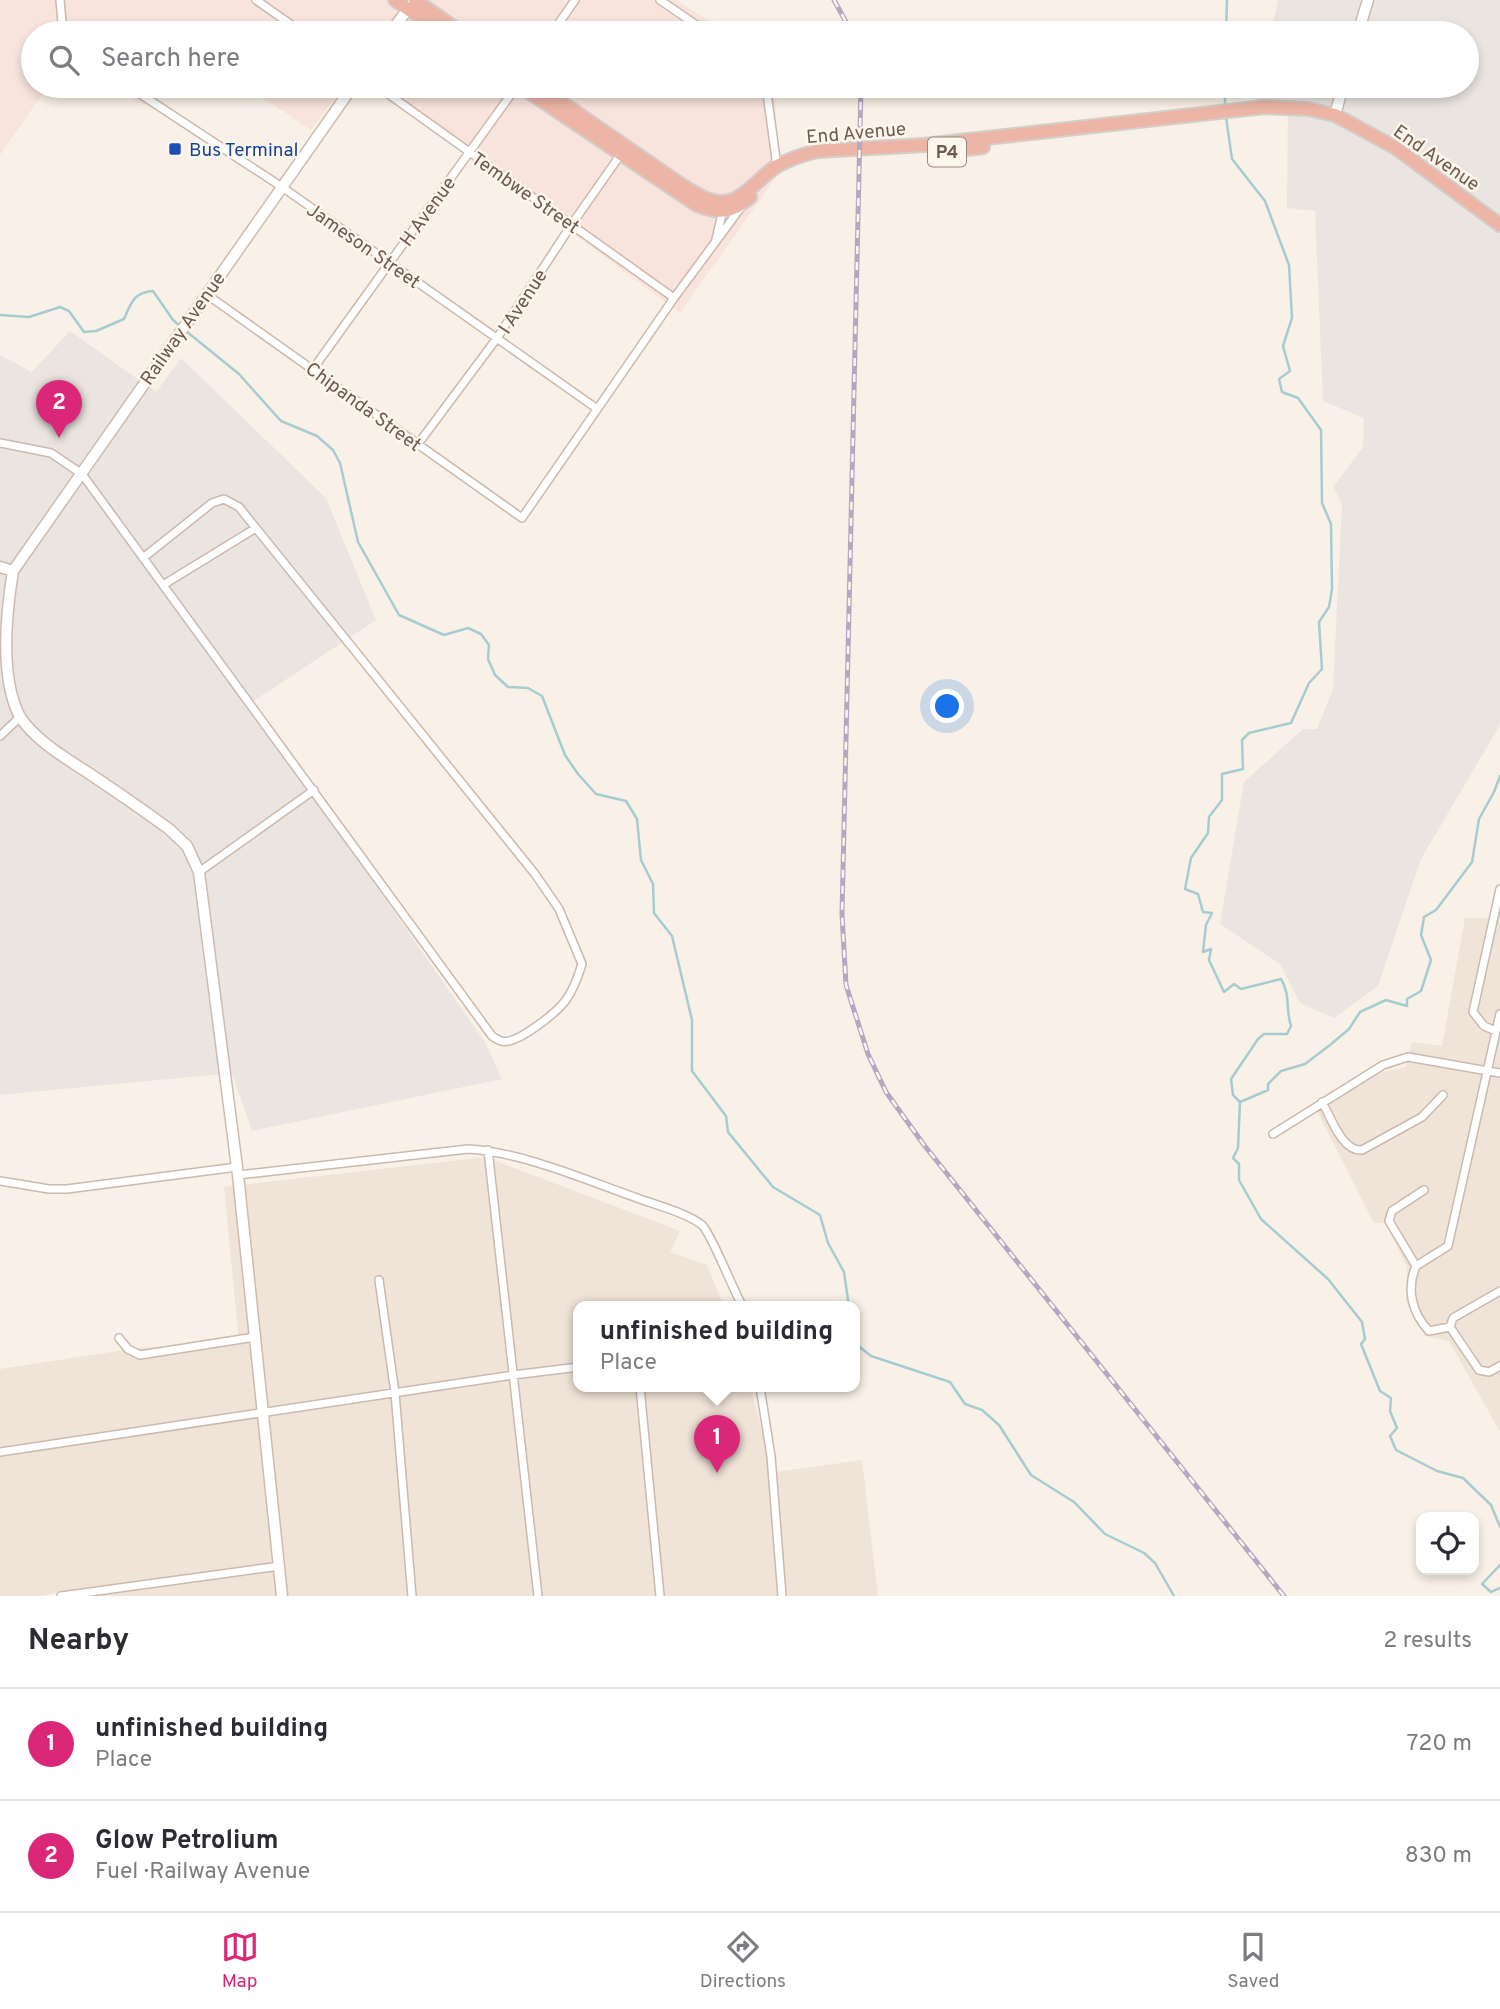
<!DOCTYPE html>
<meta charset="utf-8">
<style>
body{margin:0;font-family:Overpass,sans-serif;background:#f7f7f7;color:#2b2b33}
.controls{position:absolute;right:21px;bottom:21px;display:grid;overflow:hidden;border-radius:14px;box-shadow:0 4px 10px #0003}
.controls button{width:63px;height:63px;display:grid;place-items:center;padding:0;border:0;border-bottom:2px solid #e1e1e2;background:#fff;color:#2b2b33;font:35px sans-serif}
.you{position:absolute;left:948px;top:707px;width:24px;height:24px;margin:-18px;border:5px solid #fff;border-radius:50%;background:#1a73e8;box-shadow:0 0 0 10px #1a73e833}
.badge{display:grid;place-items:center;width:46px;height:46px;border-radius:50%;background:#db2777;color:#fff;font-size:23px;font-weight:700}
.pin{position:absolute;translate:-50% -58px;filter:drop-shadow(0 2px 4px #0008)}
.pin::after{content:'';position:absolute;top:37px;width:24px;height:21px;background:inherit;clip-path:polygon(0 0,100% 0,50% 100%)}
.popup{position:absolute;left:573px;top:1301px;width:287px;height:91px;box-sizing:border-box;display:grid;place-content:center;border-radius:14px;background:#fff;filter:drop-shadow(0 2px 5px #0005);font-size:23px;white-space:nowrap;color:#7c7c81}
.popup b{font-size:26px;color:#2b2b33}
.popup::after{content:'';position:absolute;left:50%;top:100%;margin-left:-14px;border:14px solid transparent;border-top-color:#fff}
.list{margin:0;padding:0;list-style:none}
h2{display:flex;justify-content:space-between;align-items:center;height:91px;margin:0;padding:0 28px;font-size:30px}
h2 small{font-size:23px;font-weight:400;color:#7c7c81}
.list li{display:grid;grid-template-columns:46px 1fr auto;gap:21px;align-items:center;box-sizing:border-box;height:112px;padding:0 28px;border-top:2px solid #e1e1e2}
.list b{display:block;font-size:26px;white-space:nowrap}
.list p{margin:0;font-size:23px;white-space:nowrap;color:#7c7c81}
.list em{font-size:23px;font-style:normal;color:#7c7c81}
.icon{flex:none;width:38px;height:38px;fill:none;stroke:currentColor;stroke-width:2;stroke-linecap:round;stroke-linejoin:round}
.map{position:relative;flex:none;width:1500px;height:1596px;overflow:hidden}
.search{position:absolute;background:#fff;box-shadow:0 4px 10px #0003;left:21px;right:21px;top:21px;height:77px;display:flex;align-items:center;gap:18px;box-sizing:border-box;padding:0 24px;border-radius:38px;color:#7c7c81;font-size:26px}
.sheet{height:315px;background:#fff}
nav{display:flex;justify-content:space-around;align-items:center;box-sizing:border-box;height:98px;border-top:2px solid #e1e1e2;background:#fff;font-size:19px;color:#7c7c81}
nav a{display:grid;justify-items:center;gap:4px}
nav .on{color:#db2777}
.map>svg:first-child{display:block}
.residential{fill:#f0e3d7}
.commercial{fill:#f8e3dd}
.industrial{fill:#eae5e0}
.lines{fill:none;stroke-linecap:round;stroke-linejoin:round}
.stream{stroke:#a6ccd1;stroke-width:2.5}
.street-casing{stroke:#cab9af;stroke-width:10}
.secondary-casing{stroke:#cebbb0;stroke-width:13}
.highway-casing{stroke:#d4cdca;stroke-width:16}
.street{stroke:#fff;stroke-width:7}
.secondary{stroke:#fff;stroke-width:10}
.highway{stroke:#ecb5a6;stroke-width:12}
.rail-casing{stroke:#b4a7c2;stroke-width:5}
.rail{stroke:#fdf6ed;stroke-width:2.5;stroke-dasharray:8;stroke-linecap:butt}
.transit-dot{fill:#1a4fb4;stroke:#fdf6ed;stroke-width:2.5}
.labels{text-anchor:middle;stroke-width:5;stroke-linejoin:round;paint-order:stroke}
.shield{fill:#fdf6ed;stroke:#9a887e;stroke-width:2}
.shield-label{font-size:18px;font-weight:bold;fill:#70594f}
.street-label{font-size:19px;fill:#70594f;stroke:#fdf6ed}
.transit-label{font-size:19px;fill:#164399;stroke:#fdf6ed;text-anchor:start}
</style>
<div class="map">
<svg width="1500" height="1596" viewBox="0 0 1500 1596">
<rect width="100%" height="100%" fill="#f9f1e7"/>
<!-- residential -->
<path class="residential" d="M 1500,907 L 1500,1432 L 1449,1341 L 1425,1336 L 1406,1301 L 1407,1267 L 1385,1223 L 1374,1223 L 1316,1109 L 1370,1075 L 1406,1067 L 1412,1042 L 1442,1046 L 1465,918 L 1498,918 Z
M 486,1157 L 680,1231 L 670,1252 L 707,1265 L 724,1307 L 579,1307 L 579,1387 L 750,1387 L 766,1445 L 770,1473 L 862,1460 L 878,1596 L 92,1596 L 96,1586 L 39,1596 L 0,1596 L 0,1369 L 137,1348 L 239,1341 L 224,1187 Z"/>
<!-- commercial -->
<path class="commercial" d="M 0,0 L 676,0 L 728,33 L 33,33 L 33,86 L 48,86 L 0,155 Z
M 108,86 L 159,86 L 144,105 Z
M 245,86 L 344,86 L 311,130 Z
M 375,86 L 774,86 L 779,173 L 680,313 Z"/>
<!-- industrial -->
<path class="industrial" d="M 1278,0 L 1500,0 L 1500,725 L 1421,859 L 1378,986 L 1334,1018 L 1300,1003 L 1280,964 L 1220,924 L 1244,782 L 1303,729 L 1317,729 L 1333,689 L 1342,504 L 1333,487 L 1363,447 L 1364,418 L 1323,401 L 1315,211 L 1287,208 L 1288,105 L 1255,99 L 1258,86 L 1467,86 L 1467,33 L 1271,33 Z
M 70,331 L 156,392 L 181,358 L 326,498 L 376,620 L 249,704 L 485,1042 L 502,1079 L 252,1131 L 232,1073 L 0,1095 L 0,355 L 32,372 Z"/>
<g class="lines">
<!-- stream -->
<path class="stream" d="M 1226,33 L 1227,0
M 1225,86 L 1225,107
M 1226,117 L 1232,159 L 1265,201 L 1289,265 L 1292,318 L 1283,346 L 1290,371 L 1279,379 L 1282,392 L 1298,398 L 1321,430 L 1322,503 L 1331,524 L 1332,589 L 1329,607 L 1319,622 L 1322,669 L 1309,683 L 1291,723 L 1249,733 L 1242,740 L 1243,769 L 1222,774 L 1222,800 L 1209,817 L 1208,833 L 1191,858 L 1185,889 L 1198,894 L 1203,912 L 1212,913 L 1206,925 L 1203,952 L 1211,949 L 1209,960 L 1224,992 L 1234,984 L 1241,989 L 1281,979 C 1291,996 1285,1007 1291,1026 L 1287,1034 L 1264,1034 L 1258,1039 L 1231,1079 L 1233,1095 L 1240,1102
M 0,315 L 29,317 L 60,307 L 69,311 L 84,332 L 96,331 L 124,319 C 131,303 134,292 153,291 L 173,320 L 181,327
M 186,331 L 239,374 L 281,421 L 317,436 L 333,450 L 340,463 L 358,542 L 399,615 L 444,635 L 468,628 L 481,634 L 489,645 L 488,659 L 495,675 L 508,687 L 528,688 L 542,696 L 565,755 L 578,774 L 596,794 L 626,801 L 637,819 L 641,860 L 653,884 L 654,913 L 672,936 L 692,1020 L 692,1071 L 726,1116 L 728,1132 L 773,1187 L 820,1215 L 828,1243 L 844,1272 L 849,1307
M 1500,776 L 1494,792 L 1479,819 L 1472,862 L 1436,910 L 1424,917 L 1421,935 L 1431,960 L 1421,991 L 1407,999 L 1407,1006 L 1386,1000 L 1360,1012 L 1349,1029 L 1330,1045 L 1305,1064 L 1281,1071 L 1268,1084 L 1268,1090 L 1240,1102 L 1238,1148 L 1233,1158 L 1239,1164 L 1239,1180 L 1261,1219 L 1328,1279 L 1362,1322 L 1365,1339 L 1361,1344 L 1380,1391 L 1391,1398 L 1390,1411 L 1397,1428 L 1390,1436 L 1396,1450 L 1437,1471 L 1463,1478 L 1491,1505 L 1500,1527
M 855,1340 L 861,1348 L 871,1356 L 950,1382 L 965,1404 L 982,1410 L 999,1425 L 1031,1475 L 1074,1502 L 1105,1534 L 1144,1553 L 1155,1563 L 1174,1596
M 1500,1565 L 1482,1584 L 1491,1592 L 1500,1588"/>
<defs>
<path id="street" d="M 60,0 L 63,33
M 256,0 L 303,33
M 660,0 L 708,33
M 552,33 L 575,0
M 128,86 L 282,187 L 596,408
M 377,86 L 674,298
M 766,86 L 777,166
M 716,239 L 723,210
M 206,294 L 522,518 L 674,298 L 742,206
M 313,369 L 517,86
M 0,443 L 51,453 L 82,474 L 492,1036 C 495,1038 498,1040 501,1041 C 516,1046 557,1012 566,1000 C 574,989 578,977 582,964 L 559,909 L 535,874 L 239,507 L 224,499 L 212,503 L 143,558
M 418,444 L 497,338 L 572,224 L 621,154
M 163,585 L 256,528
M 0,736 L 20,717
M 199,872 L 314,790
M 1496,1031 L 1484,1026 L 1473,1012 L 1500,889
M 1322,1102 C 1331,1117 1342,1152 1362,1150 L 1422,1117 L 1443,1095
M 1273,1134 L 1383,1065 L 1408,1057 L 1500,1073
M 488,1150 L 538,1596
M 238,1175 L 468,1149 C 522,1152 586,1180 637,1198 C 656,1205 687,1213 702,1225 C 711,1233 734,1292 743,1307
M 0,1181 L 49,1189 L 67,1189 L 237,1167
M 1424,1190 L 1392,1211 L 1389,1221 L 1416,1266 C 1406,1289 1412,1313 1429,1331 L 1450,1327 L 1479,1370 L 1489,1372 L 1500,1366
M 1416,1266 L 1448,1246 L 1500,1014
M 379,1280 L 395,1393 L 412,1596
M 1450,1327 L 1453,1318 L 1500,1291
M 119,1338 L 128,1349 L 140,1355 L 255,1337
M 640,1387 L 660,1596
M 760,1387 L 771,1456 L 782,1596
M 0,1452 L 513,1375 L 579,1367
M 61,1596 L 280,1566"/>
<path id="secondary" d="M 390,33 L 411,5
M 1358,33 L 1368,0
M 1335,115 L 1343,86
M 0,567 L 13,571
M 282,1596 L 238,1175 L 199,872 L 187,846 L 169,829 C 143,810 117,792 90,774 C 66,758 37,742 20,717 C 0,679 6,614 13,571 L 353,86"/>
<path id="highway" d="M 395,0 L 443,33
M 415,0 L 462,33
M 520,86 L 697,205 C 718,214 732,213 750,197
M 538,86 L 683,186 C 695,193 709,203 723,202 C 744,201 760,176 777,166 C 790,159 804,154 818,151 L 924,145 L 1264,107 L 1308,109 L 1335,115 L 1396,148 L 1500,225
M 935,153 L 983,147"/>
</defs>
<!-- street casing -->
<use href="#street" class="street-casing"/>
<!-- secondary casing -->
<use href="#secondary" class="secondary-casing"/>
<!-- highway casing -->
<use href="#highway" class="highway-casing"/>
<!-- street -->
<use href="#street" class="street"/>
<!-- secondary -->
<use href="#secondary" class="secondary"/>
<!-- highway -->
<use href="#highway" class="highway"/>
<defs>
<path id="rail" d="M 834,0 L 852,33
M 861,86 L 842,914 L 846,985 L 868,1054 L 886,1092 L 924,1145 L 1284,1596"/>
</defs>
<!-- rail casing -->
<use href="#rail" class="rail-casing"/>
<!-- rail -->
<use href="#rail" class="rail"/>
</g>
<!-- markers -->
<rect class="transit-dot" x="168" y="142" width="14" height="14" rx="3.5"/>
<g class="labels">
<!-- shield labels -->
<rect class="shield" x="928" y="137.5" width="38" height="29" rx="5"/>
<g class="shield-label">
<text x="947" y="158">P4</text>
</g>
<!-- street labels -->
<g class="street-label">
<text transform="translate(856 132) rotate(-5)" y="7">End Avenue</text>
<text transform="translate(1437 157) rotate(35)" y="7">End Avenue</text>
<text transform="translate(526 192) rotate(35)" y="7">Tembwe Street</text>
<text transform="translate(427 211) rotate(-54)" y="7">H Avenue</text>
<text transform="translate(364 245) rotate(35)" y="7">Jameson Street</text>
<text transform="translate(522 301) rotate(-57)" y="7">I Avenue</text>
<text transform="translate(182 328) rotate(-55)" y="7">Railway Avenue</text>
<text transform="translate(364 406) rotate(36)" y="7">Chipanda Street</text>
</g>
<!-- transit labels -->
<g class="transit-label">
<text x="189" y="156">Bus Terminal</text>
</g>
</g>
</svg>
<div class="controls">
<button><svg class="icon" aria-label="locate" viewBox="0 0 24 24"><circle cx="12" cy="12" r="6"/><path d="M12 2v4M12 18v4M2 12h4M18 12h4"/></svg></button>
</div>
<div class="you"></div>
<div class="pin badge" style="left:717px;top:1473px">1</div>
<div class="popup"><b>unfinished building</b>Place</div>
<div class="pin badge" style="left:59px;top:438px">2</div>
<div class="search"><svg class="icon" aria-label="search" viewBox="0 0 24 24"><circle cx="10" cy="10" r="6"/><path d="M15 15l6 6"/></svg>Search here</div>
</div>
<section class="sheet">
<h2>Nearby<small>2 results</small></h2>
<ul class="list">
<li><span class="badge">1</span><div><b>unfinished building</b><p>Place</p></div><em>720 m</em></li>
<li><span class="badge">2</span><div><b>Glow Petrolium</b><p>Fuel · Railway Avenue</p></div><em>830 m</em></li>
</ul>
</section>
<nav>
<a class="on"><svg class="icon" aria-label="map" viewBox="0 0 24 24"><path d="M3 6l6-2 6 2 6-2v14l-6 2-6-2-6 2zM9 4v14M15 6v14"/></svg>Map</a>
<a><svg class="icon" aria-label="directions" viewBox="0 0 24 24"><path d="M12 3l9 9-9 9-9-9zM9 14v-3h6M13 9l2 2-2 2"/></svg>Directions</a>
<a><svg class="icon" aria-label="saved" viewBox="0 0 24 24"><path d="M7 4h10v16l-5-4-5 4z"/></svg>Saved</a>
</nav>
